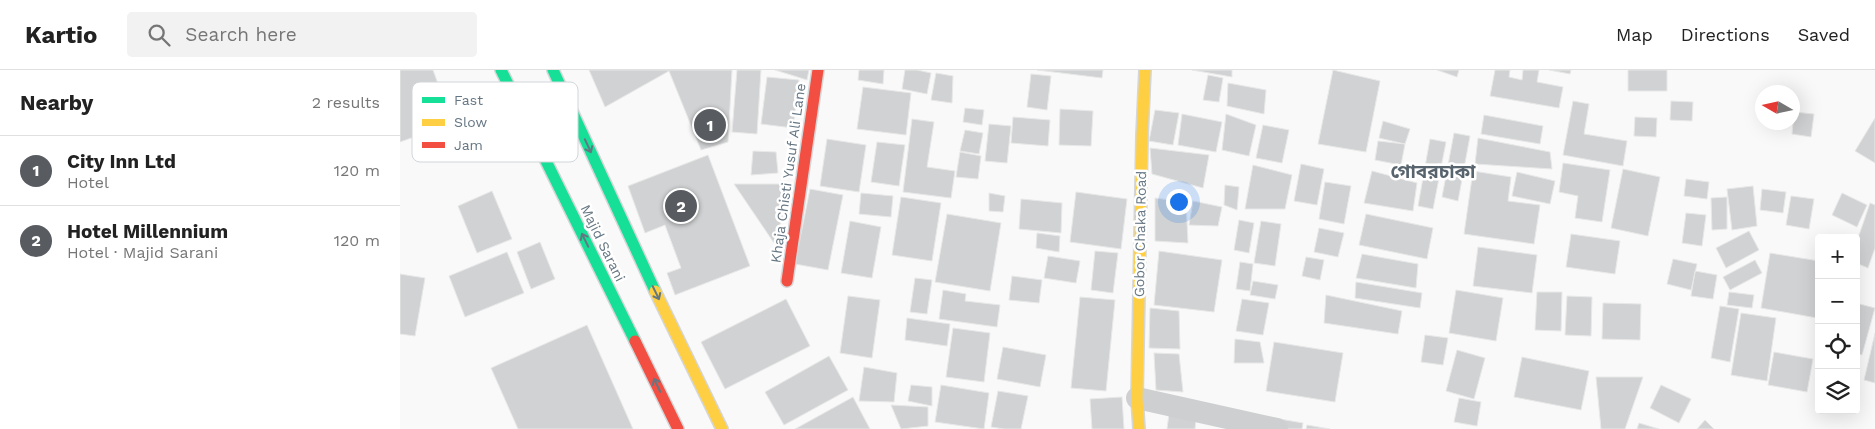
<!DOCTYPE html>
<meta charset="utf-8">
<style>
body{margin:0;font-family:"Work Sans","Noto Sans Bengali",sans-serif;background:#f2f2f2;color:#222}
.controls{position:absolute;right:15px;bottom:15px;display:grid;overflow:hidden;border-radius:5px;box-shadow:0 5px 20px #0002}
.controls button{width:45px;height:45px;display:grid;place-items:center;padding:0;border:0;border-bottom:1px solid #e0e0e0;background:#fff;color:#222;font:25px sans-serif}
.compass{position:absolute;left:1355px;top:15px;width:45px;height:45px;border-radius:50%;background:#fff;box-shadow:0 5px 20px #0002;rotate:279deg}
.you{position:absolute;left:778px;top:131px;width:18px;height:18px;margin:-12px;border:4px solid #fff;border-radius:50%;background:#1a73e8;box-shadow:0 0 0 8px #1a73e833}
.badge{display:grid;place-items:center;width:32px;height:32px;border-radius:50%;background:#585c60;color:#fff;font-size:16px;font-weight:700}
.pin{position:absolute;translate:-50% -50%;border:2px solid #fff;box-shadow:0 1px 5px #0006}
.list{margin:0;padding:0;list-style:none}
h2{display:flex;justify-content:space-between;align-items:center;height:65px;margin:0;padding:0 20px;font-size:21px}
h2 small{font-size:16px;font-weight:400;color:#767676}
.list li{display:grid;grid-template-columns:32px 1fr auto;gap:15px;align-items:center;box-sizing:border-box;height:70px;padding:0 20px;border-top:1px solid #e0e0e0}
.list b{display:block;font-size:19px;white-space:nowrap}
.list p{margin:0;font-size:16px;white-space:nowrap;color:#767676}
.list em{font-size:16px;font-style:normal;color:#767676}
.icon{flex:none;width:28px;height:28px;fill:none;stroke:currentColor;stroke-width:2;stroke-linecap:round;stroke-linejoin:round}
.map{position:relative;flex:none;width:1475px;height:359px;overflow:hidden}
header{display:flex;align-items:center;gap:30px;box-sizing:border-box;height:70px;padding:0 25px;background:#fff;border-bottom:1px solid #e0e0e0}
header strong{font-size:24px}
nav{display:flex;gap:28px;margin-inline-start:auto;font-size:18px}
.search{width:350px;height:45px;background:#f2f2f2;display:flex;align-items:center;gap:12px;box-sizing:border-box;padding:0 18px;border-radius:5px;color:#767676;font-size:19px}
main{display:flex}
aside{flex:1;background:#fff}
.map>svg:first-child{display:block}
.building{fill:#d0d2d3;stroke:#e8e8e8}
.lines{fill:none;stroke-linecap:round;stroke-linejoin:round}
.fast-casing{stroke:#d5d6d7;stroke-width:14}
.slow-casing{stroke:#d5d6d7;stroke-width:14}
.jam-casing{stroke:#d5d6d7;stroke-width:14}
.street{stroke:#cecfd0;stroke-width:22}
.fast{stroke:#16e098;stroke-width:11}
.slow{stroke:#ffcf43;stroke-width:11}
.jam{stroke:#f24e42;stroke-width:11}
.oneway{stroke:#657683}
.labels{text-anchor:middle;stroke-width:5;stroke-linejoin:round;paint-order:stroke}
.street-label{font-size:14px;fill:#657683;stroke:#fff}
.district-label{font-size:19px;font-weight:bold;fill:#57646e;stroke:#fff}
.key{fill:#fff;stroke:#d1d6da;stroke-width:1}
.key-label{font-size:14px;fill:#657683}
</style>
<header>
<strong>Kartio</strong>
<div class="search"><svg class="icon" aria-label="search" viewBox="0 0 24 24"><circle cx="10" cy="10" r="6"/><path d="M15 15l6 6"/></svg>Search here</div>
<nav><a>Map</a><a>Directions</a><a>Saved</a></nav>
</header>
<main>
<aside>
<h2>Nearby<small>2 results</small></h2>
<ul class="list">
<li><span class="badge">1</span><div><b>City Inn Ltd</b><p>Hotel</p></div><em>120 m</em></li>
<li><span class="badge">2</span><div><b>Hotel Millennium</b><p>Hotel · Majid Sarani</p></div><em>120 m</em></li>
</ul>
</aside>
<div class="map">
<svg width="1475" height="359" viewBox="0 0 1475 359">
<rect width="100%" height="100%" fill="#f9f9f9"/>
<!-- building -->
<path class="building" d="M 0,0 L 33,0 L 41,22 L 49,19 L 63,56 L 19,72 L 17,66 L 0,72 Z
M 189,0 L 332,0 L 328,72 L 301,80 L 269,1 L 205,37 Z
M 337,0 L 361,0 L 357,64 L 332,62 Z
M 375,0 L 409,0 L 407,10 Z
M 459,0 L 484,0 L 483,14 L 458,10 Z
M 505,0 L 517,0 L 531,3 L 527,24 L 502,19 Z
M 637,0 L 703,0 L 702,8 Z
M 792,0 L 832,0 L 832,7 Z
M 933,0 L 980,11 L 966,82 L 918,74 Z
M 1037,0 L 1059,0 L 1057,7 Z
M 1095,0 L 1110,0 L 1109,7 L 1122,10 L 1123,0 L 1139,0 L 1137,12 L 1163,17 L 1159,38 L 1090,26 Z
M 1149,0 L 1171,0 L 1170,4 Z
M 1228,0 L 1267,0 L 1267,21 L 1228,21 Z
M 536,3 L 553,6 L 552,33 L 531,30 Z
M 631,4 L 651,6 L 647,40 L 627,37 Z
M 808,5 L 823,8 L 819,32 L 803,30 Z
M 367,7 L 399,10 L 393,58 L 361,54 Z
M 828,13 L 866,20 L 864,44 L 827,36 Z
M 463,17 L 511,23 L 506,65 L 457,59 Z
M 1173,31 L 1189,34 L 1184,64 L 1227,71 L 1223,96 L 1163,85 Z
M 1271,31 L 1293,32 L 1292,51 L 1270,50 Z
M 565,38 L 584,40 L 582,55 L 563,52 Z
M 660,39 L 693,41 L 691,76 L 659,75 Z
M 755,40 L 779,43 L 773,75 L 749,71 Z
M 1394,42 L 1414,44 L 1411,67 L 1392,64 Z
M 782,44 L 822,52 L 816,82 L 778,75 Z
M 826,44 L 856,55 L 849,86 L 822,80 Z
M 1084,45 L 1143,56 L 1140,74 L 1081,64 Z
M 613,47 L 650,50 L 648,76 L 611,73 Z
M 1235,47 L 1257,48 L 1256,67 L 1234,66 Z
M 1475,48 L 1475,93 L 1455,81 Z
M 512,49 L 534,52 L 527,97 L 555,101 L 551,128 L 503,122 Z
M 983,51 L 1010,59 L 1005,74 L 979,68 Z
M 589,54 L 611,56 L 607,93 L 585,91 Z
M 863,55 L 889,60 L 882,93 L 856,88 Z
M 565,60 L 583,63 L 579,84 L 560,81 Z
M 1054,63 L 1070,66 L 1058,131 L 1042,127 Z
M 1078,68 L 1150,82 L 1152,99 L 1075,94 Z
M 427,69 L 466,75 L 459,122 L 420,116 Z
M 1030,69 L 1046,72 L 1033,139 L 1018,136 Z
M 978,71 L 1005,74 L 1001,95 L 975,90 Z
M 477,72 L 505,75 L 499,116 L 471,112 Z
M 750,78 L 809,85 L 803,118 L 752,104 Z
M 353,81 L 376,82 L 378,103 L 351,105 Z
M 560,82 L 581,86 L 578,109 L 556,107 Z
M 308,85 L 350,196 L 275,225 L 267,203 L 281,198 L 265,155 L 245,163 L 228,116 Z
M 1163,93 L 1210,100 L 1202,152 L 1175,148 L 1178,126 L 1159,122 Z
M 901,94 L 924,99 L 917,135 L 894,131 Z
M 853,95 L 892,105 L 885,139 L 845,139 Z
M 1223,99 L 1260,107 L 1248,166 L 1211,158 Z
M 972,101 L 1017,113 L 1013,141 L 964,133 Z
M 1073,101 L 1111,107 L 1108,131 L 1140,135 L 1134,174 L 1064,164 Z
M 1117,102 L 1155,111 L 1150,134 L 1112,126 Z
M 1286,109 L 1309,112 L 1307,129 L 1284,126 Z
M 925,112 L 951,116 L 944,154 L 919,149 Z
M 334,114 L 394,114 L 374,173 Z
M 825,115 L 839,117 L 837,140 L 824,135 Z
M 1353,116 L 1357,156 L 1332,160 L 1327,119 Z
M 410,119 L 443,125 L 428,200 L 395,194 Z
M 1362,119 L 1386,122 L 1383,143 L 1360,140 Z
M 92,121 L 112,169 L 77,183 L 58,136 Z
M 676,122 L 727,129 L 721,179 L 670,172 Z
M 461,123 L 493,126 L 491,147 L 459,144 Z
M 589,123 L 605,126 L 603,142 L 589,141 Z
M 1442,123 L 1467,135 L 1457,157 L 1432,145 Z
M 1391,126 L 1414,129 L 1409,159 L 1386,155 Z
M 501,127 L 541,133 L 532,191 L 492,185 Z
M 1327,127 L 1327,159 L 1312,160 L 1311,128 Z
M 755,128 L 786,132 L 788,173 L 755,171 Z
M 621,129 L 662,133 L 661,163 L 619,159 Z
M 793,131 L 822,137 L 818,156 L 789,155 Z
M 1470,133 L 1475,135 L 1475,178 L 1468,198 L 1456,193 L 1456,174 Z
M 1286,143 L 1306,145 L 1302,176 L 1282,173 Z
M 547,144 L 601,153 L 590,221 L 535,212 Z
M 966,144 L 1033,158 L 1027,189 L 959,175 Z
M 839,150 L 854,153 L 849,183 L 834,180 Z
M 450,151 L 481,157 L 472,208 L 441,203 Z
M 861,151 L 881,154 L 875,196 L 854,193 Z
M 919,158 L 944,163 L 938,187 L 914,182 Z
M 1349,161 L 1359,180 L 1326,198 L 1316,178 Z
M 637,163 L 660,166 L 659,182 L 636,178 Z
M 1171,164 L 1220,171 L 1215,204 L 1166,197 Z
M 140,172 L 155,209 L 131,219 L 117,182 Z
M 1078,177 L 1137,185 L 1132,223 L 1073,216 Z
M 695,181 L 718,183 L 713,223 L 691,220 Z
M 759,181 L 822,190 L 814,242 L 754,235 Z
M 107,182 L 124,223 L 65,247 L 49,206 Z
M 1370,183 L 1419,191 L 1419,239 L 1417,248 L 1361,238 Z
M 962,184 L 1018,194 L 1016,218 L 956,208 Z
M 648,186 L 680,191 L 676,213 L 644,208 Z
M 906,187 L 924,190 L 920,210 L 902,206 Z
M 1273,189 L 1297,194 L 1291,220 L 1267,214 Z
M 1355,190 L 1362,203 L 1330,220 L 1323,207 Z
M 840,192 L 853,194 L 850,221 L 836,219 Z
M 1295,201 L 1317,205 L 1313,229 L 1291,226 Z
M 0,204 L 25,208 L 15,266 L 0,264 Z
M 612,206 L 642,210 L 639,233 L 609,230 Z
M 515,208 L 532,210 L 527,244 L 510,242 Z
M 853,211 L 878,215 L 875,229 L 850,225 Z
M 956,212 L 1022,223 L 1020,238 L 955,228 Z
M 543,220 L 566,224 L 565,231 L 600,235 L 597,257 L 539,249 Z
M 1056,220 L 1103,228 L 1096,271 L 1049,263 Z
M 1137,222 L 1162,222 L 1161,261 L 1135,260 Z
M 1329,222 L 1354,225 L 1352,238 L 1327,235 Z
M 926,225 L 1002,241 L 998,264 L 924,253 Z
M 448,226 L 480,230 L 472,288 L 440,283 Z
M 1167,226 L 1192,227 L 1191,266 L 1165,265 Z
M 680,227 L 715,230 L 706,321 L 671,318 Z
M 386,229 L 410,276 L 325,319 L 301,272 Z
M 842,229 L 869,233 L 863,265 L 836,261 Z
M 1203,233 L 1241,234 L 1240,270 L 1202,269 Z
M 1456,233 L 1475,238 L 1462,285 L 1456,283 Z
M 1320,236 L 1339,239 L 1330,292 L 1311,288 Z
M 750,238 L 779,241 L 780,279 L 749,278 Z
M 1341,243 L 1376,248 L 1367,311 L 1331,305 Z
M 507,248 L 550,254 L 547,276 L 505,270 Z
M 187,255 L 233,359 L 118,359 L 91,298 Z
M 553,258 L 590,263 L 584,312 L 546,307 Z
M 1475,263 L 1475,313 L 1464,310 Z
M 1025,265 L 1048,268 L 1043,295 L 1021,292 Z
M 835,269 L 860,272 L 864,293 L 834,293 Z
M 874,272 L 943,283 L 935,332 L 866,321 Z
M 603,277 L 646,285 L 640,317 L 597,309 Z
M 1057,280 L 1085,288 L 1074,329 L 1046,321 Z
M 1374,282 L 1413,289 L 1407,322 L 1368,315 Z
M 754,283 L 779,284 L 783,322 L 756,320 Z
M 429,286 L 448,320 L 384,355 L 365,322 Z
M 1122,287 L 1189,301 L 1181,340 L 1114,327 Z
M 464,297 L 497,303 L 494,332 L 459,331 Z
M 1196,307 L 1243,307 L 1225,359 L 1201,359 Z
M 511,315 L 532,317 L 532,336 L 508,331 Z
M 541,315 L 589,323 L 584,359 L 535,352 Z
M 1261,315 L 1291,329 L 1279,353 L 1250,338 Z
M 598,321 L 628,326 L 621,359 L 604,359 L 591,357 Z
M 453,327 L 470,359 L 395,359 Z
M 722,327 L 724,359 L 692,359 L 690,329 Z
M 1059,328 L 1081,332 L 1077,356 L 1054,352 Z
M 491,335 L 528,337 L 528,356 L 501,359 Z
M 770,336 L 797,339 L 795,359 L 767,359 Z
M 851,344 L 903,353 L 902,359 L 848,359 Z
M 1305,350 L 1314,359 L 1297,359 Z
M 1239,353 L 1259,359 L 1237,359 Z
M 907,355 L 930,359 L 906,359 Z"/>
<g class="lines">
<defs>
<path id="fast" d="M 101,0 L 235,271
M 153,0 L 255,221"/>
<path id="slow" d="M 255,221 L 322,359
M 739,359 L 737,328 L 742,66 L 745,0"/>
<path id="jam" d="M 387,211 L 418,0
M 235,271 L 278,359"/>
</defs>
<!-- fast casing -->
<use href="#fast" class="fast-casing"/>
<!-- slow casing -->
<use href="#slow" class="slow-casing"/>
<!-- jam casing -->
<use href="#jam" class="jam-casing"/>
<!-- street -->
<path class="street" d="M 737,328 L 877,359"/>
<!-- fast -->
<use href="#fast" class="fast"/>
<!-- slow -->
<use href="#slow" class="slow"/>
<!-- jam -->
<use href="#jam" class="jam"/>
</g>
<!-- one-way arrows -->
<defs><path id="oneway-shaft" d="M-6 0H5M1.5-3L5.5 0L1.5 3" fill="none" stroke-width="1.6" stroke-linecap="round" stroke-linejoin="round" transform="scale(1.25)"/></defs>
<g class="oneway">
<use href="#oneway-shaft" transform="translate(188 76) rotate(65)"/>
<use href="#oneway-shaft" transform="translate(185 170) rotate(-116)"/>
<use href="#oneway-shaft" transform="translate(256 223) rotate(64)"/>
<use href="#oneway-shaft" transform="translate(257 315) rotate(-116)"/>
</g>
<g class="labels">
<!-- street labels -->
<g class="street-label">
<text transform="translate(388 103) rotate(-82)" y="5">Khaja Chisti Yusuf Ali Lane</text>
<text transform="translate(740 164) rotate(-89)" y="5">Gobor Chaka Road</text>
<text transform="translate(203 173) rotate(64)" y="5">Majid Sarani</text>
</g>
<!-- district labels -->
<g class="district-label">
<text x="1033" y="108">গোবরচাকা</text>
</g>
</g>
<!-- legend -->
<rect x="12" y="12" width="166" height="80" rx="8" class="key"/>
<rect x="22" y="27" width="23" height="6" fill="#16e098"/>
<rect x="22" y="49" width="23" height="7" fill="#ffcf43"/>
<rect x="22" y="72" width="23" height="6" fill="#f24e42"/>
<g class="key-label">
<text x="54" y="35">Fast</text>
<text x="54" y="57">Slow</text>
<text x="54" y="80">Jam</text>
</g>
</svg>
<div class="controls">
<button>+</button>
<button>−</button>
<button><svg class="icon" aria-label="locate" viewBox="0 0 24 24"><circle cx="12" cy="12" r="6"/><path d="M12 2v4M12 18v4M2 12h4M18 12h4"/></svg></button>
<button><svg class="icon" aria-label="layers" viewBox="0 0 24 24"><path d="M12 4l9 5-9 5-9-5zM3 14l9 5 9-5"/></svg></button>
</div>
<svg class="compass" viewBox="-18 -18 36 36"><path d="M0-13l5 13h-10z" fill="#e53935"/><path d="M0 13l5-13h-10z" fill="#767676"/></svg>
<div class="you"></div>
<div class="pin badge" style="left:310px;top:55px">1</div>
<div class="pin badge" style="left:281px;top:136px">2</div>
</div>
</main>
